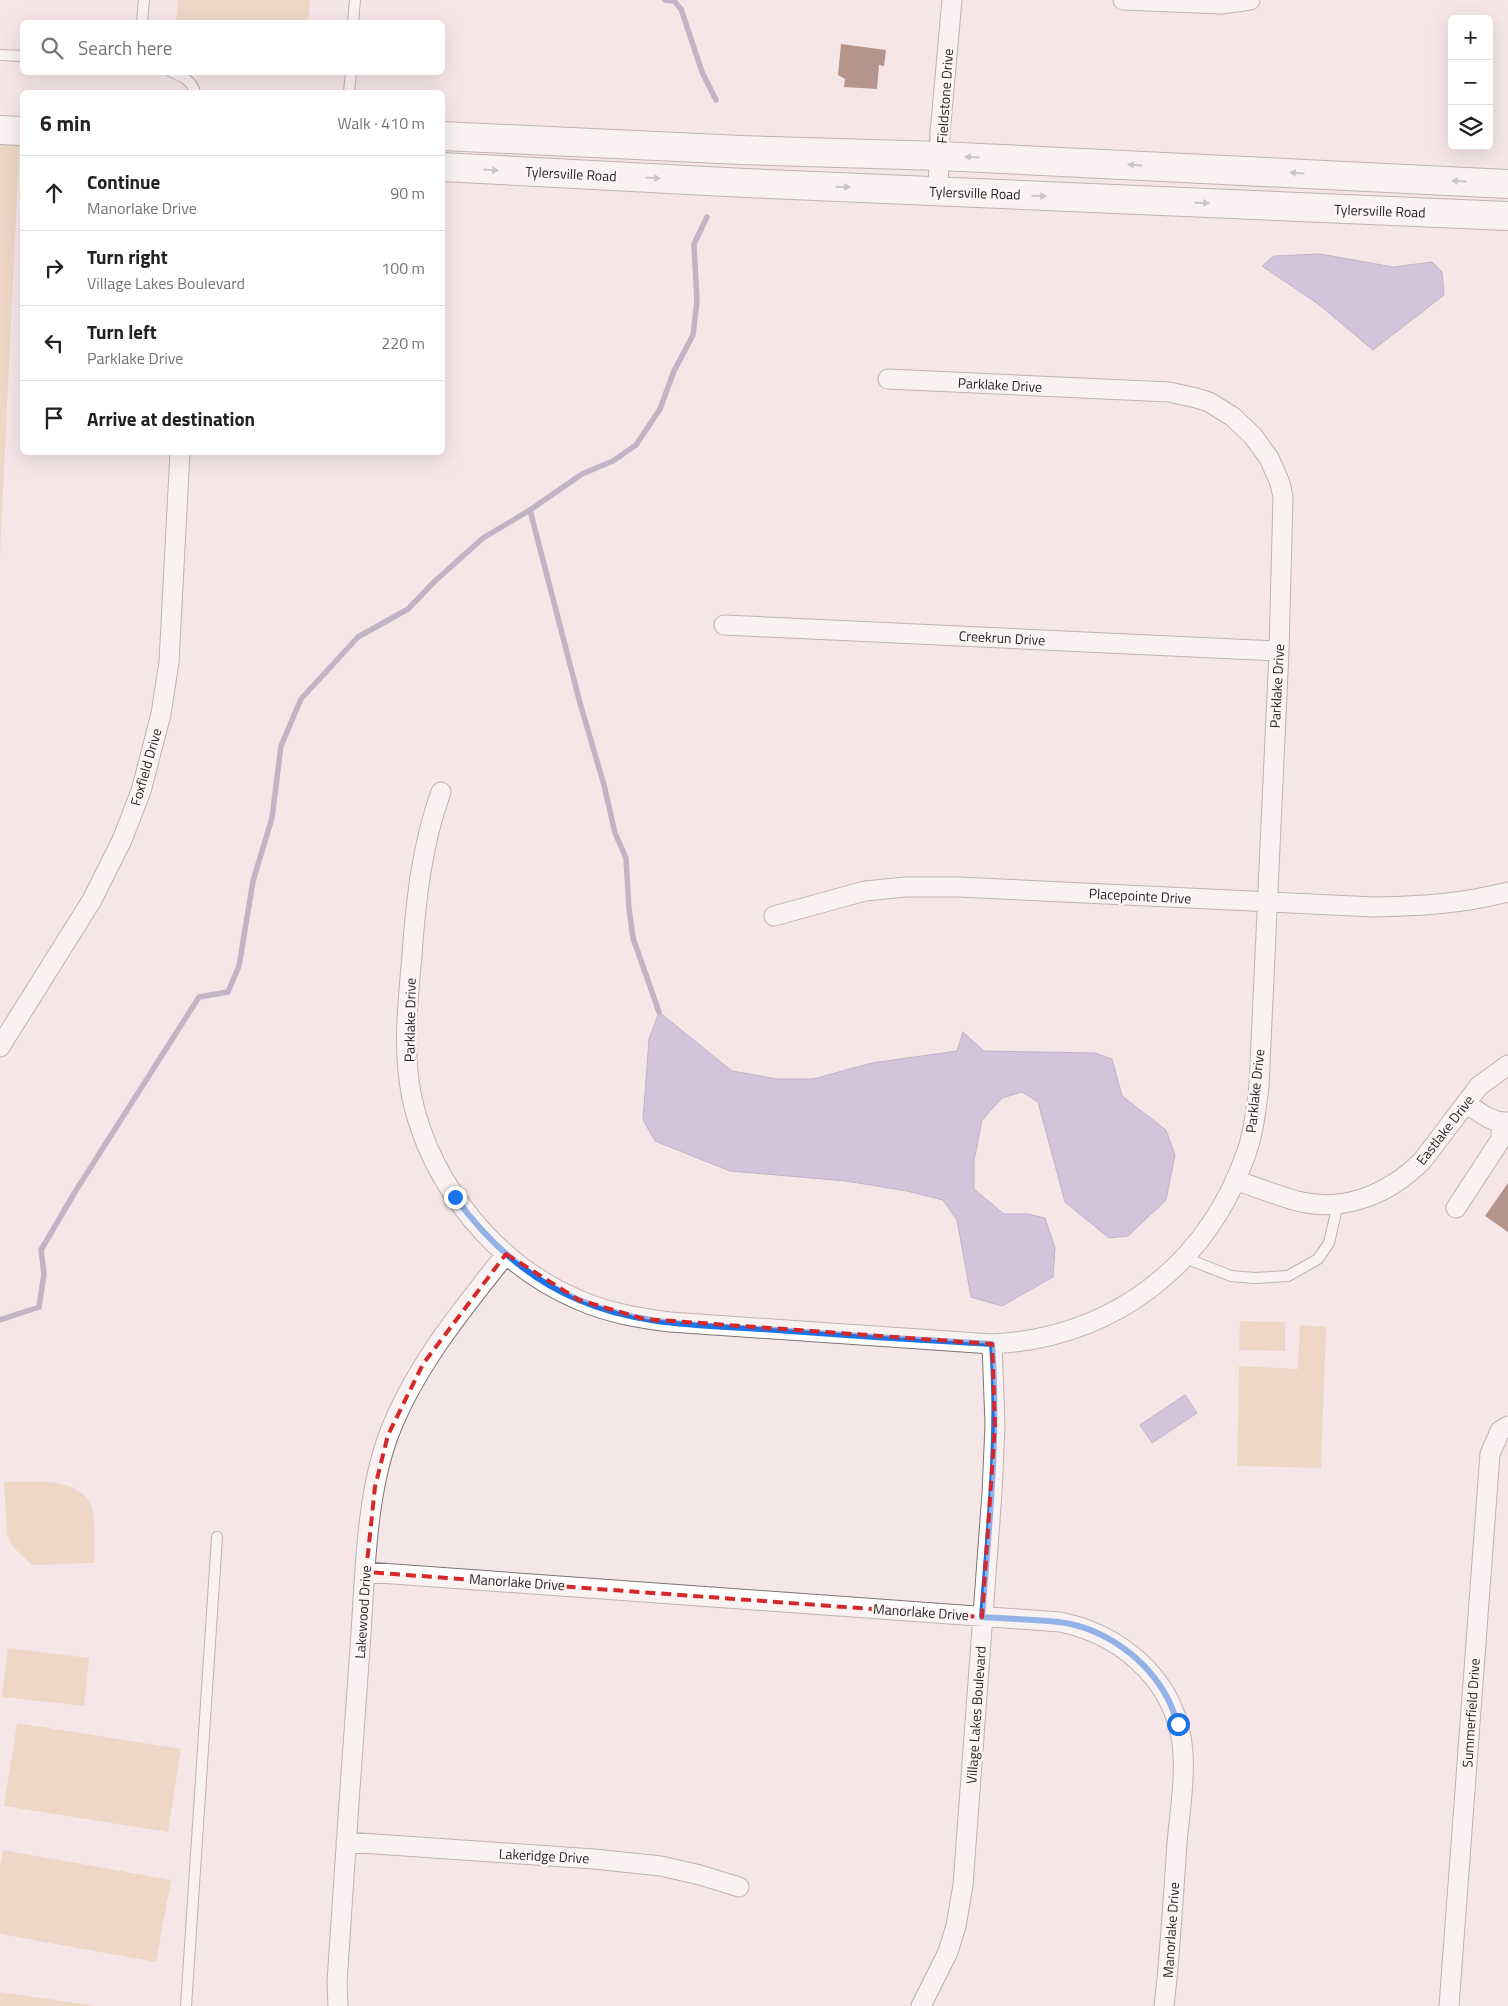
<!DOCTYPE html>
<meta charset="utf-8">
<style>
body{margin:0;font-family:"Titillium Web",sans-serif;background:#f2f2f2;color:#222}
.controls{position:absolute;right:15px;top:15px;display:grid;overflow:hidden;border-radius:8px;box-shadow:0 5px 20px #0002}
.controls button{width:45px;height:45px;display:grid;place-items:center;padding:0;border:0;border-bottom:1px solid #e0e0e0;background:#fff;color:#222;font:25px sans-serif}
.stop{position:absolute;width:15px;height:15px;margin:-11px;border:4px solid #1a73e8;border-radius:50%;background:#fff}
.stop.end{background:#1a73e8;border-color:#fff;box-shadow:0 1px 5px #0008}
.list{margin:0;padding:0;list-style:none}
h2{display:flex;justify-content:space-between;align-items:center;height:65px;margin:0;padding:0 20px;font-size:21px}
h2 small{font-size:16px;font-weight:400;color:#767676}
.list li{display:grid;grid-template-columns:32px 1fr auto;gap:15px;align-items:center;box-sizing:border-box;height:75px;padding:0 20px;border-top:1px solid #e0e0e0}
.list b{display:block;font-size:19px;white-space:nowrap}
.list p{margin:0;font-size:16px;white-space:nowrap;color:#767676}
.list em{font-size:16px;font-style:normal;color:#767676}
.icon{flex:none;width:28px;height:28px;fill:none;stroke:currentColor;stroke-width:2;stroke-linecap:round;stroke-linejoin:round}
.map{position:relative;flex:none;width:1508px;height:2006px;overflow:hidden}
.search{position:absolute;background:#fff;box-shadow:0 5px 20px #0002;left:20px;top:20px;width:425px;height:55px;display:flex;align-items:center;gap:12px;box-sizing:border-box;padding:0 18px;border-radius:8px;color:#767676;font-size:19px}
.panel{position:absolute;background:#fff;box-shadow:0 5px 20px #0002;left:20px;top:90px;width:425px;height:365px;border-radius:8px}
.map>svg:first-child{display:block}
.green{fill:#e4c6a0}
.water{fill:#ad97cd;stroke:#86759b}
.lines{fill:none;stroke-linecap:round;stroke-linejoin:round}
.stream{stroke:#86759b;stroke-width:5.5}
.building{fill:#66321d}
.service-casing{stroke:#7f7374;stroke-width:12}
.minor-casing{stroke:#7f7374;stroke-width:21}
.secondary-casing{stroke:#7f7374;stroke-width:30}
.service{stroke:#fff;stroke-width:10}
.minor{stroke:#fff;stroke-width:19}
.secondary{stroke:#fff;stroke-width:28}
.oneway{fill:#a09d9d}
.route{stroke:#1a73e8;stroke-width:6}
.marked{fill:none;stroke:#d62828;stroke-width:4;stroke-dasharray:10 6;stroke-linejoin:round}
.labels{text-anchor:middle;stroke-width:5;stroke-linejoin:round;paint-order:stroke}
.street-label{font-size:14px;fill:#2b2626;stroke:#fef5f6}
</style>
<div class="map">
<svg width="1508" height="2006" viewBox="0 0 1508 2006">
<rect width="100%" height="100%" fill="#f5e6e8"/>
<!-- green -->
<path class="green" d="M 178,0 L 310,0 L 308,22 L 176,22 Z
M 0,130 L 20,131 L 0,556 Z
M 1240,1321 L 1285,1322 L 1285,1351 L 1239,1350 Z
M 1300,1325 L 1326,1327 L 1321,1468 L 1237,1466 L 1239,1366 L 1298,1369 Z
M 4,1482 C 31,1482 81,1475 92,1508 C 95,1516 94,1552 94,1563 L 32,1565 L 14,1548 L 7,1534 Z
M 8,1648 L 89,1658 L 84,1706 L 2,1697 Z
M 17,1723 L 181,1749 L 168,1832 L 4,1806 Z
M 3,1850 L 171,1880 L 156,1962 L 0,1934 L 0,1865 Z
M 0,1992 L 96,2006 L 0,2006 Z"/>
<!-- water -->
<path class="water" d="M 1320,254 L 1393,267 L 1432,262 L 1442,272 L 1444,295 L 1373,350 L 1317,303 L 1262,266 L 1274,256 Z
M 659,1012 L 732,1071 L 777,1079 L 813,1079 L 872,1063 L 957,1051 L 963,1032 L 984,1051 L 1095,1053 L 1112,1059 L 1122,1096 L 1166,1130 L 1175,1155 L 1166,1200 L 1128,1236 L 1109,1238 L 1065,1202 L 1038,1102 L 1022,1092 L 1002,1098 L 982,1120 L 974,1161 L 974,1189 L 1004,1214 L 1028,1214 L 1045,1218 L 1055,1248 L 1053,1277 L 1002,1306 L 971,1297 L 957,1220 L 943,1200 L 907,1191 L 846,1181 L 730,1171 L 655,1141 L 643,1120 L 649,1039 Z
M 1185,1395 L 1197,1413 L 1152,1443 L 1140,1425 Z"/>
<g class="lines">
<!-- stream -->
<path class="stream" d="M 665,0 L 674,1 L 681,9 L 702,72 L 716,100
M 530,510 L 580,703 L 604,785 L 615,833 L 626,858 L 629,909 L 633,938 L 659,1012
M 0,1320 L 39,1307 L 44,1274 L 41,1250 L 75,1192 L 199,997 L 228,992 L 239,966 L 253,881 L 272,818 L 281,746 L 301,699 L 358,637 L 408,609 L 435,581 L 483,538 L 530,510 L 582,474 L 613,461 L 636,445 L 660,409 L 674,371 L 693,335 L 697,301 L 694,244 L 707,217"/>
</g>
<!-- building -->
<path class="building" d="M 841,44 L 886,50 L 884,66 L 879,65 L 877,89 L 844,87 L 845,79 L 838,75 Z
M 1508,1183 L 1508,1232 L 1485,1216 Z"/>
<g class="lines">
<defs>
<path id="service" d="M 142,22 L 144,0
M 353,22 L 355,0
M 0,55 L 22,56
M 172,72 C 182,76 192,81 195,92
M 349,92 L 351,72
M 1185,1258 L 1231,1276 L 1255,1278 L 1288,1276 L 1318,1259 L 1329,1243 L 1338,1204
M 186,2006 L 217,1537"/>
<path id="minor" d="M 1123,0 L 1221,4 L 1250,0
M 938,191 L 940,133 L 952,0
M 724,625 L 1279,651
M 441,792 C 422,844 416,899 412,955 C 408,1001 402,1051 412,1098 C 431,1185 496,1265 579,1300 C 608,1313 639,1318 670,1322 L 992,1344 C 1112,1338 1206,1267 1246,1154 C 1254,1132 1256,1109 1259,1086 L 1279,651 L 1283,497 L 1280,483 L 1269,458 L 1253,436 L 1233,417 L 1209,402 L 1196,398 L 1169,392 L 888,379
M 774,916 L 865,891 L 905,887 L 959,887 L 1374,907 C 1422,906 1461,904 1508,892
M 0,1047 L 92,900 L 122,840 L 141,791 L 161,714 L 169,662 L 180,452
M 1466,1103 C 1479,1112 1491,1123 1508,1122
M 1235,1180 C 1255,1187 1276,1195 1297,1201 C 1344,1213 1389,1194 1422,1161 L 1479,1086 L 1508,1065
M 1456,1208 L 1501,1139 L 1501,1122
M 366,1572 L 1060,1622 C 1119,1634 1170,1676 1181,1737 C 1187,1769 1180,1810 1177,1843 C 1174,1889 1171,1934 1167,1979 L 1164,2006
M 346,1842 L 594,1859 L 661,1866 L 700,1875 L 739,1887
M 338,2006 L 337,1982 C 344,1871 352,1759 360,1648 C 365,1580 365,1498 389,1434 C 415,1366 461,1311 506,1254
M 921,2006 L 948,1952 L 956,1926 L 963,1885 L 992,1493 L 995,1425 L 992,1344
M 1449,2006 L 1490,1454 L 1500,1431 L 1508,1426"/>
<path id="secondary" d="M 0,130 L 22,131
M 442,136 L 741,150 L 940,156 L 1508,184
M 442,167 L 745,183 L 1508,216"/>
</defs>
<!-- service casing -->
<use href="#service" class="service-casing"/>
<!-- minor casing -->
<use href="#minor" class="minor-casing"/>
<!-- secondary casing -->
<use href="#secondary" class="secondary-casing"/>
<!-- service -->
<use href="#service" class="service"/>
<!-- minor -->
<use href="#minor" class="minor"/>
<!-- secondary -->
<use href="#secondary" class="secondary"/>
</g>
<!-- one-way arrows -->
<defs><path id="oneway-solid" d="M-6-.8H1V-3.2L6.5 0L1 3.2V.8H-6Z" transform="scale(1.25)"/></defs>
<g class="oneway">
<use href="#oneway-solid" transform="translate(972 157) rotate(-177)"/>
<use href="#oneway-solid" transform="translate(1135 165) rotate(-177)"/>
<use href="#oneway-solid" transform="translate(491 170) rotate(3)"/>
<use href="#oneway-solid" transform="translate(1297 173) rotate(-177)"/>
<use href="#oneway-solid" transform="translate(653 178) rotate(3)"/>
<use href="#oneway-solid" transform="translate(1459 181) rotate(-177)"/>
<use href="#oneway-solid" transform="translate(843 187) rotate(2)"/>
<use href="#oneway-solid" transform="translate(1039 196) rotate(2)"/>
<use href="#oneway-solid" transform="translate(1202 203) rotate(2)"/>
</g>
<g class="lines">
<!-- route -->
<path class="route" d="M 455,1197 C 487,1241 528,1279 579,1300 C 636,1325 700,1325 761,1329 C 838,1335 915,1340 992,1344 C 999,1435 989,1526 982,1617 C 1008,1619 1034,1619 1059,1622 C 1105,1628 1147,1659 1168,1699 C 1172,1707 1175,1716 1178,1724"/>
</g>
<!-- marked area -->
<path d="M0 0H1508V2006H0ZM 506,1254 L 579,1300 L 644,1319 L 992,1344 L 995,1425 L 982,1617 L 366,1572 L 375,1487 L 388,1435 L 423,1364 Z" fill="#f5e6e8" fill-opacity=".55" fill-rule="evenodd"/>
<path class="marked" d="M 506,1254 L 579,1300 L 644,1319 L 992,1344 L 995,1425 L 982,1617 L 366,1572 L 375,1487 L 388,1435 L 423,1364 Z"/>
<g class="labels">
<!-- street labels -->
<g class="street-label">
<text transform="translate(945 96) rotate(-86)" y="5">Fieldstone Drive</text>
<text transform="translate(571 174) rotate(3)" y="5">Tylersville Road</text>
<text transform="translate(975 193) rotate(2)" y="5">Tylersville Road</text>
<text transform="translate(1380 211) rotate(2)" y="5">Tylersville Road</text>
<text transform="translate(1000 385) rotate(3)" y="5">Parklake Drive</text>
<text transform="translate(1002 638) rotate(3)" y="5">Creekrun Drive</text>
<text transform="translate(1277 686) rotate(-87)" y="5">Parklake Drive</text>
<text transform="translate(146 767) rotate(-74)" y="5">Foxfield Drive</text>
<text transform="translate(1140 896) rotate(3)" y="5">Placepointe Drive</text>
<text transform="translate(410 1020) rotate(-89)" y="5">Parklake Drive</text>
<text transform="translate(1255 1091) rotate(-84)" y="5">Parklake Drive</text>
<text transform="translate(1445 1130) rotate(-52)" y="5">Eastlake Drive</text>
<text transform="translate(517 1582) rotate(4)" y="5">Manorlake Drive</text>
<text transform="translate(363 1612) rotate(-86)" y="5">Lakewood Drive</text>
<text transform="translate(921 1612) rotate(4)" y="5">Manorlake Drive</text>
<text transform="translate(1471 1713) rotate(-86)" y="5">Summerfield Drive</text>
<text transform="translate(976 1715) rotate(-86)" y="5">Village Lakes Boulevard</text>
<text transform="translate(544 1856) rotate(3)" y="5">Lakeridge Drive</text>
<text transform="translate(1171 1930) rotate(-86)" y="5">Manorlake Drive</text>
</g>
</g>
</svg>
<div class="controls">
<button>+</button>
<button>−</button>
<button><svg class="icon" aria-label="layers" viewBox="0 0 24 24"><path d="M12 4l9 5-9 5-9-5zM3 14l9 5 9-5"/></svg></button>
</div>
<div class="stop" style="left:1178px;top:1724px"></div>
<div class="stop end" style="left:455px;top:1197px"></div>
<div class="search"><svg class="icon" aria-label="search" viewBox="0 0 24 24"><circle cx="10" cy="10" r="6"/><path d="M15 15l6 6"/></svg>Search here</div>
<section class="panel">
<h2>6 min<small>Walk · 410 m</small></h2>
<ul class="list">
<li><svg class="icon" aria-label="ahead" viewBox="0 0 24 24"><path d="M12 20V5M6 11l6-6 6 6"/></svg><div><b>Continue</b><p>Manorlake Drive</p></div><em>90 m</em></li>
<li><svg class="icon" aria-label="right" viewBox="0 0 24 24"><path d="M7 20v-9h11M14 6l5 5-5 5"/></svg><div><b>Turn right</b><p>Village Lakes Boulevard</p></div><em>100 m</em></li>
<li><svg class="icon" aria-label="left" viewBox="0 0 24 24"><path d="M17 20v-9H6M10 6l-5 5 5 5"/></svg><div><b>Turn left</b><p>Parklake Drive</p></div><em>220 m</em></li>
<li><svg class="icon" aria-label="arrive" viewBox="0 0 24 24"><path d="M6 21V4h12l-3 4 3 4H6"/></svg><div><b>Arrive at destination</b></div></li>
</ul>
</section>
</div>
